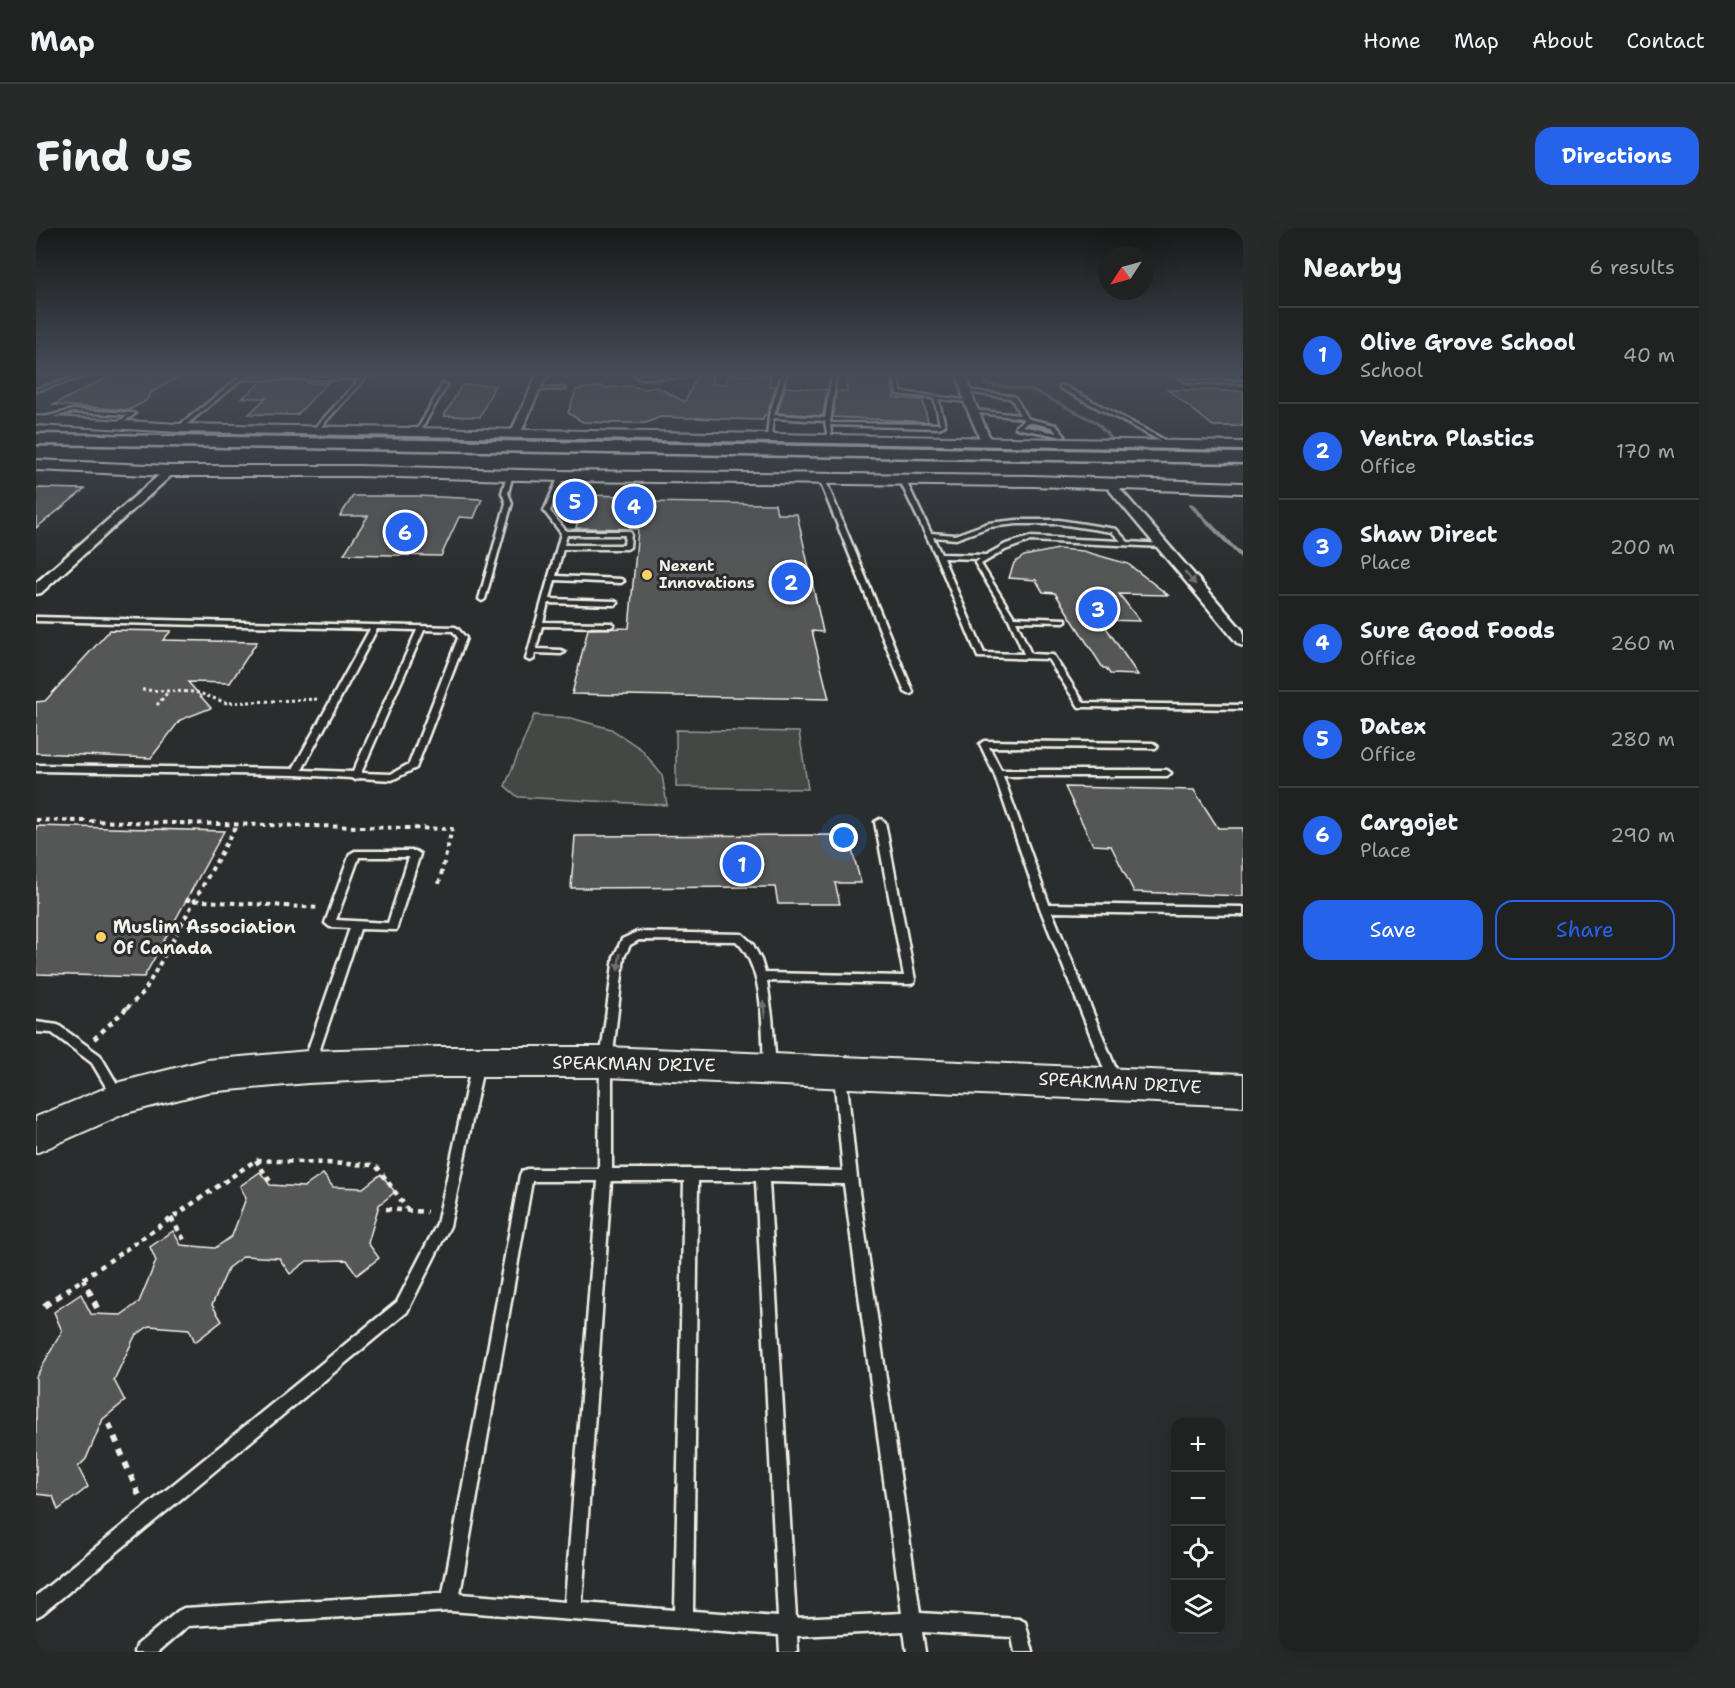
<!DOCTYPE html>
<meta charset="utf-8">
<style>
body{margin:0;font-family:"Shantell Sans",sans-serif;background:#282a2a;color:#f1f3f6}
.controls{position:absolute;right:18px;bottom:18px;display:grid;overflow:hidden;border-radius:12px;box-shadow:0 6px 24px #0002}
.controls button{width:54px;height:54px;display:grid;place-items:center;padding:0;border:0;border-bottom:2px solid #3d3f40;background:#202222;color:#f1f3f6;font:30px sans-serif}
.compass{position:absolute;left:1063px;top:18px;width:54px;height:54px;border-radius:50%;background:#202222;box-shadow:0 6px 24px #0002;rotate:234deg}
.you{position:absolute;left:808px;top:610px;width:21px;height:21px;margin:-15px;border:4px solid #fff;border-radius:50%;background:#1a73e8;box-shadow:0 0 0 9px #1a73e833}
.badge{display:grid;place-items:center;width:39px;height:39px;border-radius:50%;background:#2563eb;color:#fff;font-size:20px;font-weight:700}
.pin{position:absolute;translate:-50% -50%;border:3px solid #fff;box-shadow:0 2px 6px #0006}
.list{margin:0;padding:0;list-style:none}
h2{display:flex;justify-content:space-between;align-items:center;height:78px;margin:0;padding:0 24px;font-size:26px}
h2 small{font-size:20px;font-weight:400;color:#a2a4a5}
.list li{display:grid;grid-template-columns:39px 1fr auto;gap:18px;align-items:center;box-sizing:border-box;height:96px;padding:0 24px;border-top:2px solid #3d3f40}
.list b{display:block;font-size:22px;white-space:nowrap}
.list p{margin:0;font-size:20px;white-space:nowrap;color:#a2a4a5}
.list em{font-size:20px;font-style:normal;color:#a2a4a5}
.actions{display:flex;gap:12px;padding:18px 24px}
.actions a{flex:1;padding:14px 0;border:2px solid #2563eb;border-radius:18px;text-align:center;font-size:21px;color:#2563eb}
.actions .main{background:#2563eb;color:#fff}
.icon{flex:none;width:33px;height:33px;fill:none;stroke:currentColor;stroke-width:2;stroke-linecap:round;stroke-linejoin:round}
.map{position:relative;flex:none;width:1207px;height:1424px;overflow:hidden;border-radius:18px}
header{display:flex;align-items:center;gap:36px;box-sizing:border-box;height:84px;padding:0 30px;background:#202222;border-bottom:2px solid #3d3f40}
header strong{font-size:28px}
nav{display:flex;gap:33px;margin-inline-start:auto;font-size:21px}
.intro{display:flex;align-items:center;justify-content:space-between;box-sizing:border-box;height:144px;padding:0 36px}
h1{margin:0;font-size:42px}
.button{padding:15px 27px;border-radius:18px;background:#2563eb;color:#fff;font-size:21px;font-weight:700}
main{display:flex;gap:36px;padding:0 36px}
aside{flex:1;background:#202222;border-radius:18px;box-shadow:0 6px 24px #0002}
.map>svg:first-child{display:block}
.green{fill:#444645;stroke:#9c9c96;stroke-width:1.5}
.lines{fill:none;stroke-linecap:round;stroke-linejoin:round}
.stream-far1{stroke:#9f9f9a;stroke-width:3}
.stream{stroke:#9f9f9a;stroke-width:4}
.building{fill:#555756;stroke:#f4f1e8;stroke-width:1.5}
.lane-casing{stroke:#f4f1e8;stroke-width:5}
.street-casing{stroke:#f4f1e8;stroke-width:5}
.secondary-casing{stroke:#f4f1e8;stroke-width:4}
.highway-casing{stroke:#f4f1e8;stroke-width:5}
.path-far3{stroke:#f4f1e8;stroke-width:3;stroke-dasharray:3 3;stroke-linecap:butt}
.path-far2{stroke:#f4f1e8;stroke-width:4;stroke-dasharray:4.5 4.5;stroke-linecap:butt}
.path-far1{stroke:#f4f1e8;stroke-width:4.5;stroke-dasharray:5 5;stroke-linecap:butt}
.path{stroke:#f4f1e8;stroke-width:6;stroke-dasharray:7 7;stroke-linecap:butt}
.lane{fill:#2a2d2e;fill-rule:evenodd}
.street{fill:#2a2d2e;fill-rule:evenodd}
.secondary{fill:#2a2d2e;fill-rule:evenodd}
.highway{fill:#2a2d2e;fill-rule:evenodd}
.oneway{fill:#71726f}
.poi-dot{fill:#ffd166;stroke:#2a2d2e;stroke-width:2}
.labels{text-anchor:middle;stroke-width:6;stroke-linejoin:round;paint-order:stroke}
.far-poi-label{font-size:15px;font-weight:bold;fill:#f4f1e8;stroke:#2a2d2e;text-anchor:start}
.poi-label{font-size:18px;font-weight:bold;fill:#f4f1e8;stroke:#2a2d2e;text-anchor:start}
.street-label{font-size:18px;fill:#f4f1e8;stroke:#2a2d2e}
</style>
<header>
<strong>Map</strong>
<nav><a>Home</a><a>Map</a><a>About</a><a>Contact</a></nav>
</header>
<div class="intro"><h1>Find us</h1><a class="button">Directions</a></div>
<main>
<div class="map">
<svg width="1207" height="1424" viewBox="0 0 1207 1424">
<rect width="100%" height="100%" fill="#2a2d2e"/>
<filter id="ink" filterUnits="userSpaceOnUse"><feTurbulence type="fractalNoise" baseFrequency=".0167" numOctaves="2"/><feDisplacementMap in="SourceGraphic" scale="12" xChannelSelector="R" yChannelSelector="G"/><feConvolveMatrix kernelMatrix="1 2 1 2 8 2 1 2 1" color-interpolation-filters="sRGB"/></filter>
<g filter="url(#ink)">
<!-- green -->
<path class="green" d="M 498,487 L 535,490 L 575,501 L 605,521 L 626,547 L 631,577 L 482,569 L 469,558 Z
M 640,502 L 763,504 L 772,561 L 640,559 Z"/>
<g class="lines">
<!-- stream-far1 -->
<path class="stream-far1" d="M 948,156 L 996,162 L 1060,194 L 1074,209"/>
<!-- stream -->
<path class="stream" d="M 1155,277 L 1207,330"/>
</g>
<!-- building -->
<path class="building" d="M 76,147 L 146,147 L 116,164 L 110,173 L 93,182 L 17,177 Z
M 661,147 L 678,147 L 675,156 L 690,156 L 692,147 L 735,147 L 733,158 L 740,158 L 731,187 L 728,187 L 727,192 L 624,189 L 610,195 L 582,195 L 547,194 L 532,185 L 540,162 L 566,158 L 568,160 L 593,158 L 610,161 L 621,159 L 649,174 Z
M 825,147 L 855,147 L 858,170 L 887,172 L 892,194 L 797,189 L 800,163 L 811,163 L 810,148 L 825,149 Z
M 227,153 L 272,153 L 271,155 L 291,155 L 261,187 L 213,186 L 230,170 L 206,170 Z
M 426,157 L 459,157 L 444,189 L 408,188 Z
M 749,159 L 791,162 L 787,188 L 741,185 Z
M 1132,162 L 1207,163 L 1207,198 L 1177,198 Z
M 0,260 L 49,261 L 0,300 Z
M 531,267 L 602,268 L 607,270 L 607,274 L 739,276 L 741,286 L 761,286 L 787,404 L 776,403 L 793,471 L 536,466 L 552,401 L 593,400 L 602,301 L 540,300 L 542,291 L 528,291 L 529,286 L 526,286 Z
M 317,268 L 381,268 L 446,271 L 438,290 L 423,289 L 405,328 L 308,326 L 332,288 L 304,288 Z
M 1022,321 L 1047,323 L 1092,336 L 1132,367 L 1083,366 L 1104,393 L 1065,392 L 1102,447 L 1074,446 L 1070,440 L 1067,440 L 1019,365 L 1007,364 L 1000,352 L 973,350 L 978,335 L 988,328 Z
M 74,402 L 135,403 L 127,412 L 221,414 L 194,455 L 152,454 L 175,480 L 144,492 L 115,530 L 0,525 L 0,474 L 9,473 Z
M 1029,559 L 1158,562 L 1182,600 L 1207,600 L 1207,668 L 1098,664 L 1075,618 L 1057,617 Z
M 0,598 L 188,603 L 108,749 L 0,746 Z
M 812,607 L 825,655 L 799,655 L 804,676 L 742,676 L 739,659 L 535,660 L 539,608 Z
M 224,944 L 234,957 L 268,959 L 287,946 L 297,959 L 327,960 L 345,946 L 359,964 L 343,977 L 332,1015 L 343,1030 L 321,1047 L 311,1032 L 271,1033 L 254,1046 L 243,1030 L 208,1028 L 193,1039 L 176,1077 L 186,1093 L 159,1114 L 153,1101 L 113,1098 L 99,1108 L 78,1152 L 89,1173 L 67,1191 L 50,1231 L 42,1239 L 52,1259 L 22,1282 L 17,1268 L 0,1266 L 0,1149 L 26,1103 L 18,1084 L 45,1066 L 55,1086 L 85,1087 L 103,1074 L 120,1033 L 114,1019 L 137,1003 L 145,1017 L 179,1020 L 196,1008 L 210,970 L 204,958 Z"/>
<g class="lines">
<defs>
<path id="lane" d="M 48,147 L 53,147 L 0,163 L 0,161 Z
M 207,147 L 211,147 L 209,149 L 326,149 L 328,147 L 332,147 L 281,203 L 277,202 L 324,151 L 206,151 L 145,201 L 141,201 L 141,199 Z
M 746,147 L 750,147 L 738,187 L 789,190 L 796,147 L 800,147 L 794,195 L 904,196 L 898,170 L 861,166 L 858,147 L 862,147 L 865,164 L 935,173 L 933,174 L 902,171 L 909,197 L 903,200 L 794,197 L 796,211 L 794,212 L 792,211 L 789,193 L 737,190 L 735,210 L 733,211 L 731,210 L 733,188 Z
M 1142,147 L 1146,147 L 1153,153 L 1207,153 L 1207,155 L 1152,155 Z
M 407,156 L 411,157 L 384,203 L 380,204 Z
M 1024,158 L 1028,158 L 1136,216 L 1132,217 L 1024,160 Z
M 499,160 L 527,160 L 529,161 L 497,162 Z
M 928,162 L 977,168 C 985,174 985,185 993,191 L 1020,197 L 1029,208 L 1027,209 L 980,200 L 980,198 L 988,192 L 986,190 L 935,184 L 937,182 L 984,187 L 977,173 L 974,170 L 930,164 ZM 992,194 L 1016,199 L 1021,205 L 986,198 Z
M 37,182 L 97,185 L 99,186 L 81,198 L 79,196 L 92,187 L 37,184 L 0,193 L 0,191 Z
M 474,244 L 477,246 L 472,265 L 476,275 L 449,371 L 446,373 L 443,371 L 470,275 L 466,265 L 471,246 Z
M 526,246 L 529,248 L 514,283 L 530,303 L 592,303 L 595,305 L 594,319 L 591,321 L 527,321 L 520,348 L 585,351 L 588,353 L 585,355 L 519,352 L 514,371 L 579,373 L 582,375 L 579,377 L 512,375 L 507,394 L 575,395 L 578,397 L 575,399 L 506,398 L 500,421 L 525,422 L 529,424 L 525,426 L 499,425 L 498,431 L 494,433 L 490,431 L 525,305 L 508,283 L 523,248 ZM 531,307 L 589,307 L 588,317 L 528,317 Z
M 786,249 L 789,251 L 877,464 L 876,466 L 873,466 L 869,464 L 783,251 Z
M 867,251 L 870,253 L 895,305 L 919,307 L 952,295 L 981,292 L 1023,292 L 1080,301 L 1092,314 L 1129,316 L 1130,317 L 1127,319 L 994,313 L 969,322 L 945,336 L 978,389 L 1030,391 L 1030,393 L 1028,394 L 980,393 L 995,426 L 1017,427 L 1048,475 L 1207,477 L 1207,481 L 1046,479 L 1043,479 L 1012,431 L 942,429 L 900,328 L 864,253 ZM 981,296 L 1023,296 L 1076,304 L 1085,313 L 994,309 L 970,316 L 950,327 L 905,326 L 897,309 L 920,311 L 953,299 ZM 907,330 L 944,331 L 939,335 L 973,391 L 988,426 L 948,425 Z
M 0,389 L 419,399 L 421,400 L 430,410 L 380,540 L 356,552 L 323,550 L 319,552 L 315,550 L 260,547 L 0,543 L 0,537 L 257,541 L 334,401 L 0,393 ZM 341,401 L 381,402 L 317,544 L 266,542 ZM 388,402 L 417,403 L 422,410 L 373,536 L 355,546 L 325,545 Z
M 948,513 L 1117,515 L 1121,518 L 1120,520 L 953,519 L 965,542 L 1131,542 L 1135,545 L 1131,548 L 967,548 L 1013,676 L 1207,679 L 1207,687 L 1016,684 L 1084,851 L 1082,855 L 1078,856 L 1074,855 L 1072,851 L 1004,680 L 958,545 L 944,516 Z
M 844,591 L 849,594 L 879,752 L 878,755 L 874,756 L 731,753 L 736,788 L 740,839 L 738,843 L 734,844 L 730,843 L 728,839 C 726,802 729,740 700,713 L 603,712 L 594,717 L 588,729 L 576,834 L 576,941 L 726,941 L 807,943 L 798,846 L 800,842 L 804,841 L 808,842 L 810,846 L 821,950 L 884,1385 L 983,1391 L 989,1394 L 997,1424 L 979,1424 L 976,1409 L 886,1404 L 889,1424 L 871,1424 L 868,1403 L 761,1408 L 762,1424 L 744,1424 L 743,1407 L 414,1383 L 152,1398 L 122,1424 L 99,1424 L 101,1417 L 142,1383 L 148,1380 L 407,1365 L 484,947 L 486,943 L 491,941 L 563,941 L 564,834 L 578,729 L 586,711 L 601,704 L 706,706 L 716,715 L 725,732 L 729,745 L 868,748 L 839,594 ZM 496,953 L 562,953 L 529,1374 L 424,1366 ZM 575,953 L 648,953 L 639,1382 L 546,1375 ZM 662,953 L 720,953 L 742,1389 L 657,1383 ZM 733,954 L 808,956 L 866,1385 L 760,1390 Z
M 319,623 L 379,623 L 384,626 L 360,702 L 324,701 L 279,836 L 277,840 L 273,841 L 269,840 L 267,836 L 314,700 L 294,699 L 289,695 L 314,626 ZM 323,629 L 373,629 L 352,695 L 300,692 Z
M 0,794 L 22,797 L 64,827 L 87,866 L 89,870 L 87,874 L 83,875 L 79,874 L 56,835 L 16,805 L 0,804 Z
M 442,830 L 446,831 L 448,835 L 414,998 L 371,1084 L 6,1386 L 0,1389 L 0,1368 L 361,1074 L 401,996 L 436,835 L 438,831 Z"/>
<path id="street" d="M 501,147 L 515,147 L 508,151 L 485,204 L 476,206 L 475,204 Z
M 598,147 L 652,147 L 648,150 L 602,150 Z
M 922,147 L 930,147 L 938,173 L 955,213 L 954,215 L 945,213 L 928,173 Z
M 134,240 L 138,241 L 138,245 L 5,365 L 0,366 L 0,355 L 130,241 Z
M 1074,253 L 1078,254 L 1207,403 L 1207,418 L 1202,416 L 1070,258 L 1068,256 Z"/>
<path id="secondary" d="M 0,188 L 143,196 L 1207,214 L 1207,222 L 143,204 L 0,196 Z
M 0,232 L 134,238 L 322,238 L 526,243 L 997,248 L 1207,255 L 1207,265 L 997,258 L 526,253 L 322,248 L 134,248 L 0,242 Z
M 402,819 L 570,819 L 1207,846 L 1207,878 L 570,849 L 402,849 L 272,855 L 171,864 L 90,885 L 0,925 L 0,889 L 84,854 L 171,832 L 272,823 Z"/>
<path id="highway" d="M 0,206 L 1207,225 L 1207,235 L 0,216 Z"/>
</defs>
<!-- lane casing -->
<use href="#lane" class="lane-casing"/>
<!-- street casing -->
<use href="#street" class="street-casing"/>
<!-- secondary casing -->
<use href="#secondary" class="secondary-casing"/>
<!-- highway casing -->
<use href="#highway" class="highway-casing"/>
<!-- path-far3 -->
<path class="path-far3" d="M 106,462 L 160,464 L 191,475 L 283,471
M 121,477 L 132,464"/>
<!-- path-far2 -->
<path class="path-far2" d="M 0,592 L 416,601 L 402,660
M 150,672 L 284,680
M 91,780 L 108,764 L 200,598"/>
<!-- path-far1 -->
<path class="path-far1" d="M 58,811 L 93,778
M 220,932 L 235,955
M 350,981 L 391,984
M 135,990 L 150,1015
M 47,1051 L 53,1062
M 31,1062 L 220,932 L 335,937 L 342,940 L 372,982"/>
<!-- path -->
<path class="path" d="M 52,1061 L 61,1080
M 8,1078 L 33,1061
M 73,1196 L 104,1270"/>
<!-- lane -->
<use href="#lane" class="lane"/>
<!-- street -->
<use href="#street" class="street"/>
<!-- secondary -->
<use href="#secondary" class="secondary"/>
<!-- highway -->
<use href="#highway" class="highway"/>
</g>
<!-- one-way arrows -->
<defs><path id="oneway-solid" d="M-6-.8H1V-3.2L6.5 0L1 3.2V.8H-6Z" transform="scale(1.5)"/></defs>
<g class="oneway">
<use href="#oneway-solid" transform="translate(1154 350) rotate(50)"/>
<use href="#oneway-solid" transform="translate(583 734) rotate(99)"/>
<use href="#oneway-solid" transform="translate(728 781) rotate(-96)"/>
</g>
</g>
<!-- sky -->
<linearGradient id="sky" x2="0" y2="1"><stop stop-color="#171919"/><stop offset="0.42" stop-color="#444c57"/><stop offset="1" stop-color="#444c57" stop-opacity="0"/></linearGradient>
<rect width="1207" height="346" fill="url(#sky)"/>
<!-- markers -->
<g class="poi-dot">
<circle cx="611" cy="347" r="6"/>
<circle cx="65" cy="709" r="6"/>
</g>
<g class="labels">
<!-- far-poi labels -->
<g class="far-poi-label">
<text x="623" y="343">Nexent<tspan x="623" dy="17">Innovations</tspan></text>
</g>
<!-- poi labels -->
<g class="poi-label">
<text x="77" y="705">Muslim Association<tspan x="77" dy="21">Of Canada</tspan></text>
</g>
<!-- street labels -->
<g class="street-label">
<text transform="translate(598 836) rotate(1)" y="6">SPEAKMAN DRIVE</text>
<text transform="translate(1084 855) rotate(3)" y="6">SPEAKMAN DRIVE</text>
</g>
</g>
</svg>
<div class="controls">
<button>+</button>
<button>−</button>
<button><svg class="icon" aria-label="locate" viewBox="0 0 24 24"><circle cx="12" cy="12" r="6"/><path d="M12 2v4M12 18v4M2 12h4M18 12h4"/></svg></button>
<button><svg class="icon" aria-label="layers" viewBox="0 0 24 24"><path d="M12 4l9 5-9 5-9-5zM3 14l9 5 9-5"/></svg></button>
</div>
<svg class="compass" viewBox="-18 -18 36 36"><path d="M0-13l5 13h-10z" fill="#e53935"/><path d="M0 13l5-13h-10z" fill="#a2a4a5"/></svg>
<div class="you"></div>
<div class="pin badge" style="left:706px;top:636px">1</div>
<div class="pin badge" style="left:755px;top:354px">2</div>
<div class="pin badge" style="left:1062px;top:381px">3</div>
<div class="pin badge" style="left:598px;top:278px">4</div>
<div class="pin badge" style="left:539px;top:273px">5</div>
<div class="pin badge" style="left:369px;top:304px">6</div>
</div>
<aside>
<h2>Nearby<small>6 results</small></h2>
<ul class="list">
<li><span class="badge">1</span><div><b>Olive Grove School</b><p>School</p></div><em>40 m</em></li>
<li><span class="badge">2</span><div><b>Ventra Plastics</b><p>Office</p></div><em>170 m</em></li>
<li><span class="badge">3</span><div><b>Shaw Direct</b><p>Place</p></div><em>200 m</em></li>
<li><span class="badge">4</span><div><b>Sure Good Foods</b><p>Office</p></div><em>260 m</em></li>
<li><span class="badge">5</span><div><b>Datex</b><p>Office</p></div><em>280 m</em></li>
<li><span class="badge">6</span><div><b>Cargojet</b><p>Place</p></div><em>290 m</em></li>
</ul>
<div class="actions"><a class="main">Save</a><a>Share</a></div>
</aside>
</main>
